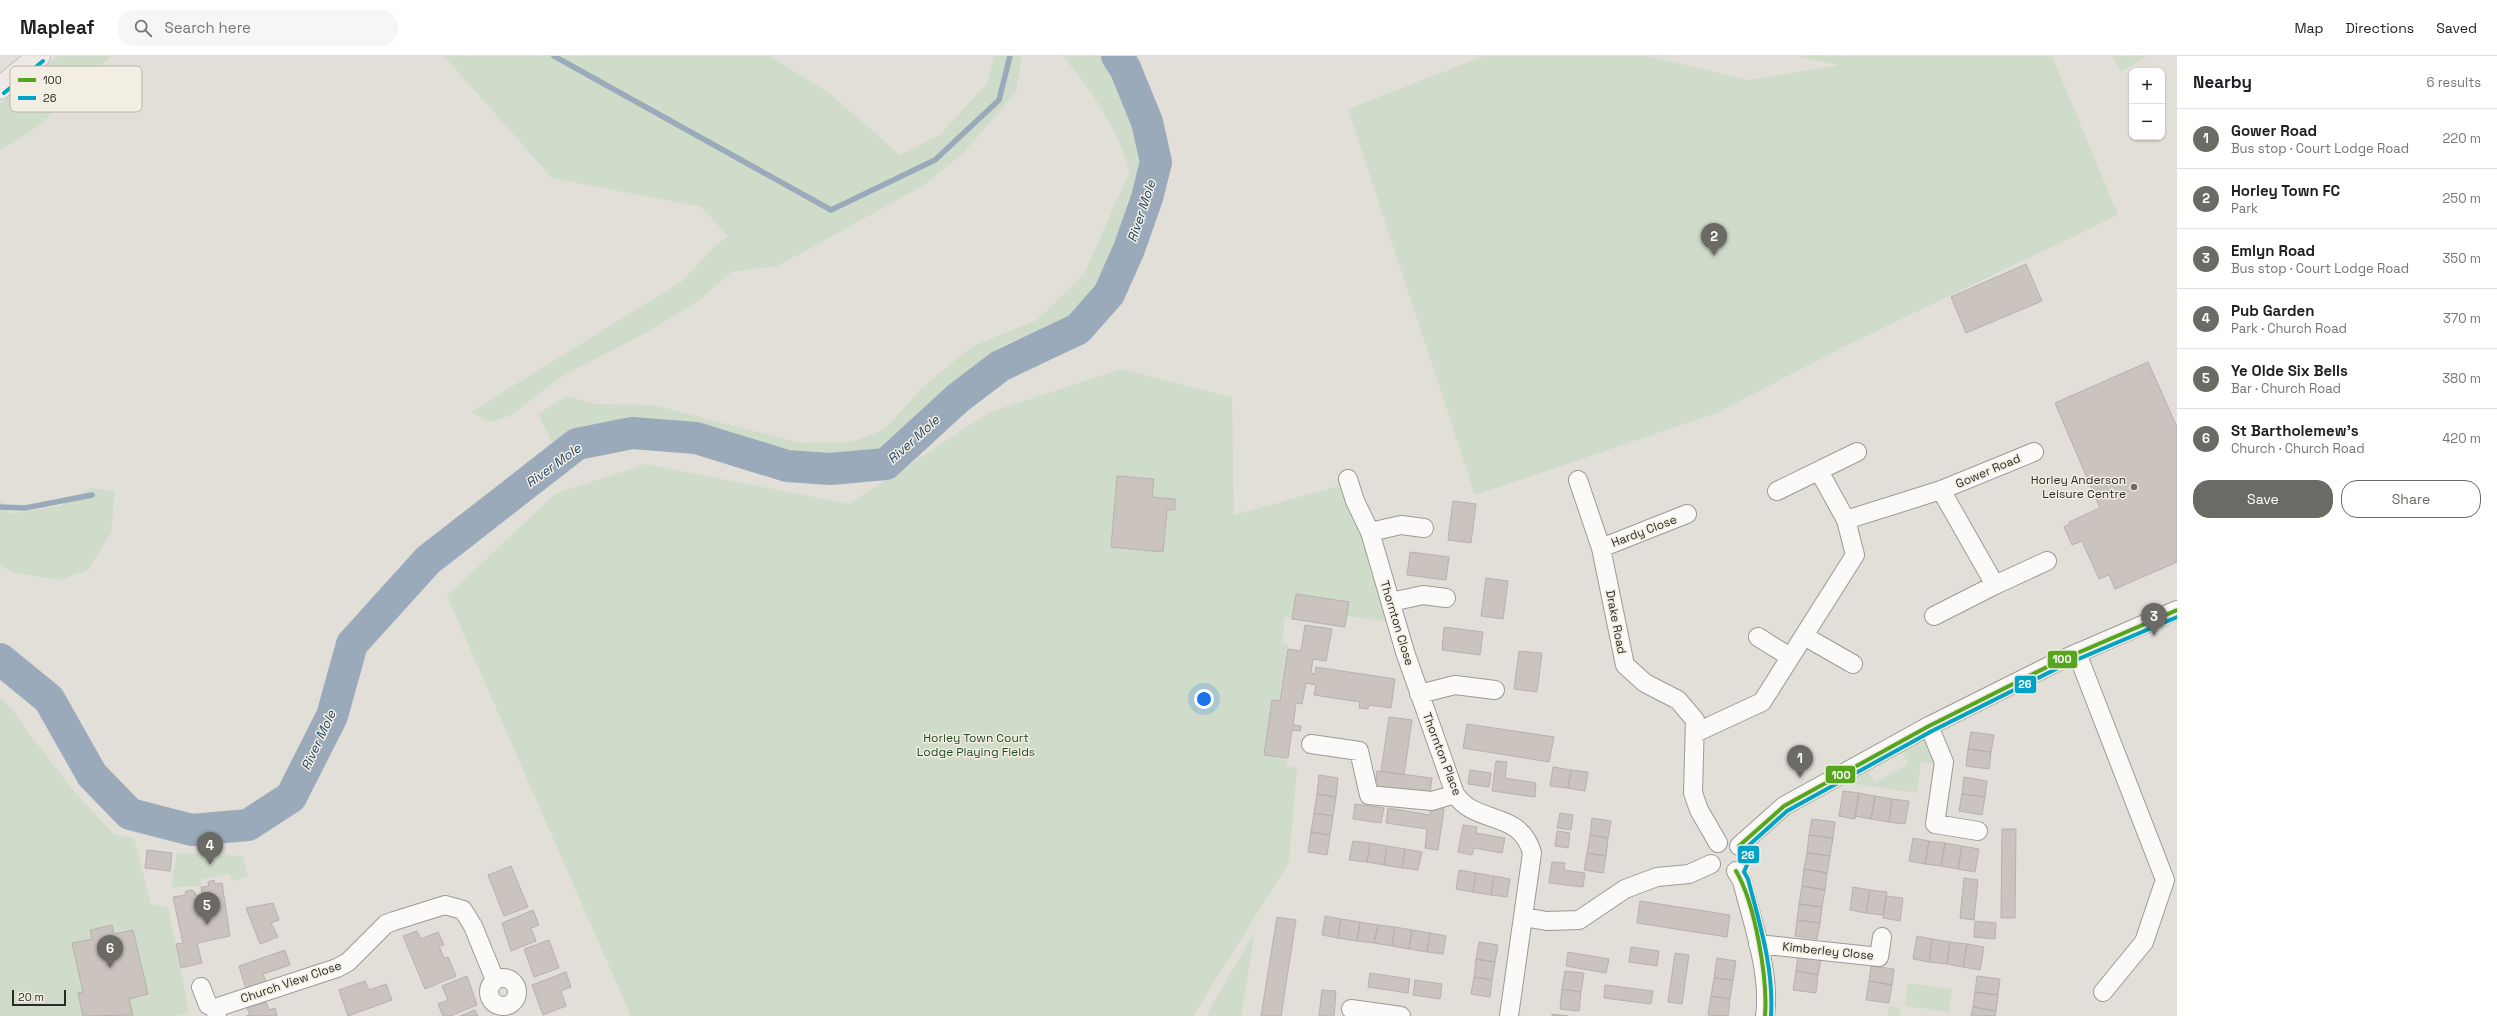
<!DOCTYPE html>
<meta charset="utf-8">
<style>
body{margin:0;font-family:"Space Grotesk",sans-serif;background:#f6f6f6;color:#202124}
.controls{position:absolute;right:12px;top:12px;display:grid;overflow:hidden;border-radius:8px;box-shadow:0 1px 3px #0004}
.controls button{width:36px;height:36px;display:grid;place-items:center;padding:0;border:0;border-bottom:1px solid #e0e0e0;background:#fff;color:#202124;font:20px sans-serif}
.scale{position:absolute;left:12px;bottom:10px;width:54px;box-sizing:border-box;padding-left:4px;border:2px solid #2c2b26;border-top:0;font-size:11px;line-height:14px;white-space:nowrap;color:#2c2b26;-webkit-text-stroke:3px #f2eee2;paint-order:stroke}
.you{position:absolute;left:1204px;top:643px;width:14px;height:14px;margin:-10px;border:3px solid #fff;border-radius:50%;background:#1a73e8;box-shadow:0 0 0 6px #1a73e833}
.badge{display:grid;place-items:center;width:26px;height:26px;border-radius:50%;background:#6c6a64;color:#fff;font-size:13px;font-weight:700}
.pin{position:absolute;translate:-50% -33px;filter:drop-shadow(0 1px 2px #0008)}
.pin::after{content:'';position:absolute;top:21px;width:14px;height:12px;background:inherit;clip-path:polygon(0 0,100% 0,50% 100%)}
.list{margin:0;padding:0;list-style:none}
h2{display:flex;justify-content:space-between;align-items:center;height:52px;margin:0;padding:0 16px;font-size:17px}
h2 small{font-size:13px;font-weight:400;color:#757577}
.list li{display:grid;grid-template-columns:26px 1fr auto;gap:12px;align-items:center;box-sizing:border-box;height:60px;padding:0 16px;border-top:1px solid #e0e0e0}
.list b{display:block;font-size:15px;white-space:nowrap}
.list p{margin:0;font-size:13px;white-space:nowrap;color:#757577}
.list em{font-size:13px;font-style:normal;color:#757577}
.actions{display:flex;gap:8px;padding:12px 16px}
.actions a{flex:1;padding:9px 0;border:1px solid #6c6a64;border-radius:16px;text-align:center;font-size:14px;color:#6c6a64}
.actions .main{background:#6c6a64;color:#fff}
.icon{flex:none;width:22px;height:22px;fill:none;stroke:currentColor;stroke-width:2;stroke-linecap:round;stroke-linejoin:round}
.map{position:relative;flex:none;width:2177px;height:960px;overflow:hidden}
header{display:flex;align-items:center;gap:24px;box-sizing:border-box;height:56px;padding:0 20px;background:#fff;border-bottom:1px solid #e0e0e0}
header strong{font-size:19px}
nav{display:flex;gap:22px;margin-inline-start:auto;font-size:14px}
.search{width:280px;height:36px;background:#f6f6f6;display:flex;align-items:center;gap:10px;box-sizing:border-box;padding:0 14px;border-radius:16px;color:#757577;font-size:15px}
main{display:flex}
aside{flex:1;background:#fff}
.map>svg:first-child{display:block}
.green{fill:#cfdcca}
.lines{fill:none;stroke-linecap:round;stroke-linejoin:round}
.stream{stroke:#9baaba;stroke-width:5.5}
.river{stroke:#9baaba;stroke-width:32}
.building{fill:#cbc3be;stroke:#b5b1ae}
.minor-casing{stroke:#9c9a95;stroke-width:20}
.primary-casing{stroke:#bfbeb9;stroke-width:24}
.minor{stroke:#fbfaf9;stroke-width:18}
.primary{stroke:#efe8e6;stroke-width:22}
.bus-1-casing{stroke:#f2eee2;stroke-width:7}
.bus-2-casing{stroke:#f2eee2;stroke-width:7}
.bus-1{stroke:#57a51f;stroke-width:4}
.bus-2{stroke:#02a3c6;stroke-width:4}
.poi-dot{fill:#6c6a64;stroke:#f2eee2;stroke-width:1.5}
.labels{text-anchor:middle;stroke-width:3;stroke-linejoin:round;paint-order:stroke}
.street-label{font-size:12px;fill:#2c2b26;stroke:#f2eee2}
.poi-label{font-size:12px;fill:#2c2b26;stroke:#f2eee2;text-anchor:end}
.park-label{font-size:12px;fill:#234c26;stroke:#f2eee2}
.water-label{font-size:13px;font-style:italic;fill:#1e4368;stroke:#f2eee2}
.key{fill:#f2eee2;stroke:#b7b4aa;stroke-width:1}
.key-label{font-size:11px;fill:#2c2b26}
.line-badge{stroke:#f2eee2;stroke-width:1.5}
.badge-label{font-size:11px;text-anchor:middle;font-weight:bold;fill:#fff}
</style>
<header>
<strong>Mapleaf</strong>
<div class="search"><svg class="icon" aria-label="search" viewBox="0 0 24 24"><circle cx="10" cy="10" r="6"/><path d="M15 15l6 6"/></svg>Search here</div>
<nav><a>Map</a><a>Directions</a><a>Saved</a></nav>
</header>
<main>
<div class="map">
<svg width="2177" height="960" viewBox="0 0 2177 960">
<rect width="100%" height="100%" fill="#e2dfd8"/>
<!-- green -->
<path class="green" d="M 58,0 L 111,0 L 39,70 L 0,94 L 0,48 Z
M 444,0 L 769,0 L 828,36 L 900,99 L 941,78 L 987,27 L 994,0 L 1022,0 L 1016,36 L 962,98 L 924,129 L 778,210 L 731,216 L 700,244 L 644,278 L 562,320 L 510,360 L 490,366 L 471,356 L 681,226 L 716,189 L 728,180 L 701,151 L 552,122 Z
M 1063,0 L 1101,0 L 1137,75 L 1142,113 L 1120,182 L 1099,231 L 1058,270 L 1004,288 L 916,361 L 874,400 L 820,407 L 775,392 L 707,375 L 621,369 L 581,373 L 552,386 L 538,358 L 567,340 L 596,348 L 653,349 L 801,387 L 851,386 L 884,374 L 922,332 L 971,291 L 1037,264 L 1084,218 L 1130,115 C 1114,66 1094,39 1063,0 Z
M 1484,0 L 1646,0 L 1749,24 L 1839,9 L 1797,0 L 2052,0 L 2118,159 L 1843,291 L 1717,357 L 1475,439 L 1348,53 Z
M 2112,0 L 2147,0 L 2121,16 Z
M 1121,313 L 1232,341 L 1234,459 L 1345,428 L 1390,566 L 1347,560 L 1349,546 L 1296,538 L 1292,562 L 1285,561 L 1282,587 L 1288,588 L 1279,644 L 1272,643 L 1264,699 L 1287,703 L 1286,710 L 1297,712 L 1289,806 L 1193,960 L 631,960 L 447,540 L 555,438 L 646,408 L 849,448 L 990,356 Z
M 91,432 L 115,435 L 111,476 L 88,514 L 59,524 L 12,516 L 0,509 L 0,444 L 11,458 L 60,450 Z
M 0,641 L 15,657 L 30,679 L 78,740 L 114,778 L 134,782 L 151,848 L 168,851 L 189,956 L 175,960 L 0,960 Z
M 1923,686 L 1927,687 L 1936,708 L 1921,706 L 1917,737 L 1848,727 L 1868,716 L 1875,727 L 1908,708 L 1902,696 Z
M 177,797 L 243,800 L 248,821 L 231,825 L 230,818 L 201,823 L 201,830 L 171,831 Z
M 1255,875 L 1241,960 L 1206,960 Z
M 1908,927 L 1952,933 L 1949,956 L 1905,950 Z
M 1889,950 L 1901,952 L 1899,960 L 1888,960 Z"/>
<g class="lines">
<!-- stream -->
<path class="stream" d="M 554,0 L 831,154 L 935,104 L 999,44 L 1010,0
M 0,451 L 25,452 L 92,439"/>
<!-- river -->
<path class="river" d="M 0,603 L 49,643 L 92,719 L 130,758 L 192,774 L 248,769 L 291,741 L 332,660 L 352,588 L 428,504 L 577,388 L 632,377 L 696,382 L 787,410 L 830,413 L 886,408 L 958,342 L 1000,310 L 1078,273 L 1109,238 L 1129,193 L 1147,142 L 1156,106 L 1147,66 L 1125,12 L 1117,0"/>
</g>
<!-- building -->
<path class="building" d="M 2026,208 L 2042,245 L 1966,277 L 1951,241 Z
M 2148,306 L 2177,371 L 2177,506 L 2115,533 L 2109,519 L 2099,523 L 2082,485 L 2072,489 L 2064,471 L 2070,468 L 2069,466 L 2100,452 L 2055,347 Z
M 1117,420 L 1154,423 L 1152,441 L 1175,443 L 1175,454 L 1167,454 L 1163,496 L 1111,491 Z
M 1453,445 L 1476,448 L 1471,487 L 1448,484 Z
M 1410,496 L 1449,501 L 1446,524 L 1407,519 Z
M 1486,522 L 1508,525 L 1503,563 L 1481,560 Z
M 1296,538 L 1349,546 L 1345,571 L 1292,563 Z
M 1305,569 L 1332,573 L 1326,605 L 1313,603 L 1311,617 L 1315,618 L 1316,611 L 1395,623 L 1391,652 L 1369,649 L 1368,653 L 1359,652 L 1360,646 L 1314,639 L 1316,629 L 1306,627 L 1302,648 L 1296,647 L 1293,669 L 1301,670 L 1300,675 L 1292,674 L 1288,702 L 1264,699 L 1272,644 L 1280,645 L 1288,593 L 1301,595 Z
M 1444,571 L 1483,576 L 1480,599 L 1442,594 Z
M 1519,595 L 1542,597 L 1537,636 L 1514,633 Z
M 1389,661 L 1412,664 L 1404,719 L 1381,715 Z
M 1467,668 L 1554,681 L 1549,706 L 1463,692 Z
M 1971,676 L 1994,679 L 1991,696 L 1968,693 Z
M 1968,693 L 1991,696 L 1989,713 L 1966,710 Z
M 1496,705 L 1507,706 L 1505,722 L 1536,727 L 1535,741 L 1492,735 Z
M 1553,711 L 1571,714 L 1568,732 L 1550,730 Z
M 1470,714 L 1491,717 L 1489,731 L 1468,728 Z
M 1571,714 L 1588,716 L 1585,735 L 1568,732 Z
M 1377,715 L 1432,722 L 1430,737 L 1375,730 Z
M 1319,719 L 1338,722 L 1336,741 L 1317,738 Z
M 1964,721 L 1987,725 L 1985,741 L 1962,738 Z
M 1843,735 L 1859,737 L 1855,763 L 1839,760 Z
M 1859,737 L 1875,740 L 1871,763 L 1855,760 Z
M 1317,738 L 1336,741 L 1333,760 L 1314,757 Z
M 1962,738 L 1985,741 L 1982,759 L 1959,755 Z
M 1875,740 L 1892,743 L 1889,766 L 1871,763 Z
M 1892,743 L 1909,745 L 1905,768 L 1889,766 Z
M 1355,748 L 1384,752 L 1381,767 L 1353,763 Z
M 1431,751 L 1444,753 L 1438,794 L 1425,792 L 1427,773 L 1386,767 L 1388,752 L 1430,759 Z
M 1314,757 L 1333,760 L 1330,779 L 1311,776 Z
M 1560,757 L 1573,759 L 1571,774 L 1557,772 Z
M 1592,762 L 1611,765 L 1608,782 L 1590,779 Z
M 1812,763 L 1835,766 L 1833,782 L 1809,779 Z
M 1463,769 L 1477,771 L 1476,777 L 1505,782 L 1502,797 L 1474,792 L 1472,799 L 1458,796 Z
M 2002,773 L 2016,773 L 2015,862 L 2001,862 Z
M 1557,775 L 1570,777 L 1568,792 L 1555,790 Z
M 1311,776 L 1330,779 L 1327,799 L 1308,796 Z
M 1590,779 L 1608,782 L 1606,800 L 1587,797 Z
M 1809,779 L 1833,782 L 1830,800 L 1807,797 Z
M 1913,782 L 1929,785 L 1925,808 L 1909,805 Z
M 1353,785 L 1370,787 L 1367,806 L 1349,804 Z
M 1929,785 L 1945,787 L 1941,810 L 1925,808 Z
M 1370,787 L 1387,790 L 1384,809 L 1367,806 Z
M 1945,787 L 1962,790 L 1958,813 L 1941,810 Z
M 1387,790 L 1405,793 L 1402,812 L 1384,809 Z
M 1962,790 L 1979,793 L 1975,816 L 1958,813 Z
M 1405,793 L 1422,796 L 1418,814 L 1402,812 Z
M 147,794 L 172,797 L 170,815 L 145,812 Z
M 1587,797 L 1606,800 L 1603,817 L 1584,814 Z
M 1807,797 L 1830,800 L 1827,817 L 1804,813 Z
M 1552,806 L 1565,807 L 1564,814 L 1585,817 L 1583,831 L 1549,827 Z
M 511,810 L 528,851 L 504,860 L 488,819 Z
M 1804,813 L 1827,817 L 1825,834 L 1802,830 Z
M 1459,814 L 1476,817 L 1473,836 L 1456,833 Z
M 1476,817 L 1494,820 L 1491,839 L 1473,836 Z
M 1494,820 L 1510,823 L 1507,841 L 1491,839 Z
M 1964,822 L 1978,824 L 1974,864 L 1960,862 Z
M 214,824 L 215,828 L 222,827 L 230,880 L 197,887 L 202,907 L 181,912 L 176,888 L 183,887 L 173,841 L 185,839 L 186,835 L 192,834 L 195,836 L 196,840 L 202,838 L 201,831 L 209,830 L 208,826 Z
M 1802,830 L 1825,834 L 1822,851 L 1799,848 Z
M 1853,831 L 1870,834 L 1866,857 L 1850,854 Z
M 1870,834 L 1887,836 L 1883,859 L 1866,857 Z
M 1886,840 L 1903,842 L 1900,865 L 1883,862 Z
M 1640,845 L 1730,859 L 1727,881 L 1637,867 Z
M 273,847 L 279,864 L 271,867 L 278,881 L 260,888 L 246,852 Z
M 1799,848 L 1822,851 L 1820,867 L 1797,864 Z
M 533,854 L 539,869 L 531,872 L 536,885 L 511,895 L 502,867 Z
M 1325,860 L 1341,863 L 1338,882 L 1322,879 Z
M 1277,861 L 1296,864 L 1281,960 L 1261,960 Z
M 1341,863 L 1360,866 L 1357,885 L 1338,882 Z
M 1797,864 L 1820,867 L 1817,883 L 1795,880 Z
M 1975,865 L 1996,867 L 1995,883 L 1974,881 Z
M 1360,866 L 1378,869 L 1374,887 L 1357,885 Z
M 112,869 L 114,878 L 133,874 L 148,938 L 129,943 L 133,959 L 83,960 L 78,937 L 83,936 L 72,887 L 92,883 L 90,874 Z
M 1378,869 L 1395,871 L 1392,890 L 1374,887 Z
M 1395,871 L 1412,874 L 1409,893 L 1392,890 Z
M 1412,874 L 1430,877 L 1427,896 L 1409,893 Z
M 417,875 L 421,883 L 438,876 L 444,889 L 439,890 L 444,902 L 448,901 L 456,920 L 425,933 L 403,880 Z
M 1430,877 L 1446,880 L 1443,898 L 1427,896 Z
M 1917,880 L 1932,883 L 1929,906 L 1913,903 Z
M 1932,883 L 1950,886 L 1947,908 L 1929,906 Z
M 549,884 L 559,912 L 534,921 L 524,893 Z
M 1479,886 L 1498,889 L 1495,906 L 1476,903 Z
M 1950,886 L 1967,888 L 1963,911 L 1947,908 Z
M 1967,888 L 1984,891 L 1980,914 L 1963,911 Z
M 1631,891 L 1659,895 L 1657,910 L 1629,906 Z
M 285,894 L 290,909 L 263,918 L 266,926 L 246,933 L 239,910 Z
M 1568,896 L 1609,903 L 1606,917 L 1566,910 Z
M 1675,897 L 1689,899 L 1682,948 L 1668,946 Z
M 1798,900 L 1821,903 L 1818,919 L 1796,915 Z
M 1717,902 L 1736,905 L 1733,924 L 1714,922 Z
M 1476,903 L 1495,906 L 1492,924 L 1474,921 Z
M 1871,910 L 1894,913 L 1892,929 L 1869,925 Z
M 1565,915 L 1584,917 L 1581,936 L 1562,933 Z
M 1796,915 L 1818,919 L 1816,937 L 1793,934 Z
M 566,916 L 571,931 L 561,935 L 566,950 L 543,959 L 532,929 Z
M 1370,917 L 1410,923 L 1408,937 L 1368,931 Z
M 467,920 L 477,949 L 450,960 L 443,960 L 438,948 L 448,944 L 442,930 Z
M 1977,920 L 2000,923 L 1998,939 L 1975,936 Z
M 1474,921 L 1492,924 L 1490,941 L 1471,938 Z
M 1714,922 L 1733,924 L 1730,943 L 1711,940 Z
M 1415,924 L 1442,928 L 1440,943 L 1413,939 Z
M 365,925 L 369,934 L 386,928 L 392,944 L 348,960 L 339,934 Z
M 1869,925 L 1892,929 L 1889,947 L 1866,944 Z
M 1605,929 L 1653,935 L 1651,948 L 1604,942 Z
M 1562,933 L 1581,936 L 1579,955 L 1560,953 Z
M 1322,934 L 1336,935 L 1334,960 L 1319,960 Z
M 1975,936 L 1998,939 L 1996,955 L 1973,951 Z
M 1711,940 L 1730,943 L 1728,960 L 1708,959 Z
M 266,946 L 269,954 L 275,952 L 277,960 L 246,960 L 250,959 L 247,952 Z
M 1973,951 L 1996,955 L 1995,960 L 1971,960 Z
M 475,954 L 478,960 L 460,960 Z
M 1552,958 L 1568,960 L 1552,960 Z"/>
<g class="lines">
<defs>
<path id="minor" d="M 1819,415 L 1846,464
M 1348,423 L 1355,445 L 1370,476 L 1405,596 L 1455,738 C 1476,770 1520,753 1532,797 L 1509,960
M 1578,424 L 1601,492 L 1625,609 L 1645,627 L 1678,644 L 1695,664 L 1693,737 L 1699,754 L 1718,787
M 1777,435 L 1857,396
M 1370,476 L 1401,469 L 1424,472
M 1601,492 L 1687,458
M 1995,529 L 2047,505
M 1391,546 L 1423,539 L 1446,542
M 1934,560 L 1995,529 L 1941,434
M 1804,580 L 1853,608
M 1758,581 L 1790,601
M 2077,597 L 2165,824 L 2144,886 L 2103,936
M 1419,638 L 1455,629 L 1495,634
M 1929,670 L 1944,706 L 1935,768 L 1978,775
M 1695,677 L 1762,646 L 1855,499 L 1846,464 L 1941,434 L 2034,396
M 1311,688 L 1359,695 L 1369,739 L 1432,745 L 1455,738
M 1739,790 L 1784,750 L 1929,670 L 2059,605 L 2177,554
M 1736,815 L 1742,825 C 1752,865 1771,918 1765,960
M 1524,861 L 1547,865 L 1579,864 L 1625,833 L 1657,821 L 1689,818 L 1711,808
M 1758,888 L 1879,901 L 1882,881
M489 936a14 14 0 1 1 28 0a14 14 0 1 1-28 0Z
M 201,931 L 208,949 L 215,952 L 217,960
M 215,952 L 337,912 L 348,906 L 386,868 L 394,865 L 445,849 L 463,854 L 473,870 L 495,924
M 1351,953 L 1401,960"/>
<path id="primary" d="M 0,32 L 39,0"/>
</defs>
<!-- minor casing -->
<use href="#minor" class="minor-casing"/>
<!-- primary casing -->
<use href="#primary" class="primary-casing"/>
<!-- minor -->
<use href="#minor" class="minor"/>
<!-- primary -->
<use href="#primary" class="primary"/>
<defs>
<path id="bus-1" d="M 1739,790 L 1784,750 L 1929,670 L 2059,605 L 2177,554
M 1736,815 C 1755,847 1768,923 1765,960"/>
<path id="bus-2" d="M 4,37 L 43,5
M 1771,960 C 1774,913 1760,869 1748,823 L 1744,816 L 1749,804 L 1747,791 L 1787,755 L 1932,675 L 2062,610 L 2177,561"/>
</defs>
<!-- bus-1 casing -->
<use href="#bus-1" class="bus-1-casing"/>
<!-- bus-2 casing -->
<use href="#bus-2" class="bus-2-casing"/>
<!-- bus-1 -->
<use href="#bus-1" class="bus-1"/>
<!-- bus-2 -->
<use href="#bus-2" class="bus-2"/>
</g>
<!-- markers -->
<circle class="poi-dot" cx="2134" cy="431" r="4"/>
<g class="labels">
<!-- street labels -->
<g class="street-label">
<text transform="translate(1988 415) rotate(-23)" y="4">Gower Road</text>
<text transform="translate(1644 475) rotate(-21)" y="4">Hardy Close</text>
<text transform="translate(1616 566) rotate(79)" y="4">Drake Road</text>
<text transform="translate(1397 567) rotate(73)" y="4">Thornton Close</text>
<text transform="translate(1442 698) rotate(69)" y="4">Thornton Place</text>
<text transform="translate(1828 895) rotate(6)" y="4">Kimberley Close</text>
<text transform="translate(291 926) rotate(-19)" y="4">Church View Close</text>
</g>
<!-- poi labels -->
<g class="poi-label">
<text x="2126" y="428">Horley Anderson<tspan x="2126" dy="14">Leisure Centre</tspan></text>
</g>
<!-- park labels -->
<g class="park-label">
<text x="976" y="686">Horley Town Court<tspan x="976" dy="14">Lodge Playing Fields</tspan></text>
</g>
<!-- water labels -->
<g class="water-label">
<text transform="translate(1141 155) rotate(-72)" y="5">River Mole</text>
<text transform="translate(913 383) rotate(-42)" y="5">River Mole</text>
<text transform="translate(553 409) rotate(-36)" y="5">River Mole</text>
<text transform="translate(318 684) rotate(-65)" y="5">River Mole</text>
</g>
</g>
<!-- legend -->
<rect x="10" y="10" width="132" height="46" rx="6" class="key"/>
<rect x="18" y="22" width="18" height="4" fill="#57a51f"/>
<rect x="18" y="40" width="18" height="4" fill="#02a3c6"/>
<g class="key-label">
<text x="43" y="28">100</text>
<text x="43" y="46">26</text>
</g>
<g class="line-badge">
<rect x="2047" y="594" width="31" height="19" rx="4" fill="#57a51f"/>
<rect x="2014" y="619" width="23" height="19" rx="4" fill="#02a3c6"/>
<rect x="1825" y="709" width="31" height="19" rx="4" fill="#57a51f"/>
<rect x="1737" y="789" width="23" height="19" rx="4" fill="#02a3c6"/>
</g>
<g class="badge-label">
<text x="2062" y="607">100</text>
<text x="2025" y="632">26</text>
<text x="1841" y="723">100</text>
<text x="1748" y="803">26</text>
</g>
</svg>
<div class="controls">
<button>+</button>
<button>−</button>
</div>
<div class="scale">20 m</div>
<div class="you"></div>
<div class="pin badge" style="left:1800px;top:722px">1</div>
<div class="pin badge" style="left:1714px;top:200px">2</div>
<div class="pin badge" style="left:2154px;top:580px">3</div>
<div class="pin badge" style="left:210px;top:809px">4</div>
<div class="pin badge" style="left:207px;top:869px">5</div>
<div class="pin badge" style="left:110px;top:912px">6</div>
</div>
<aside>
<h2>Nearby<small>6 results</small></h2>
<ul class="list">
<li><span class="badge">1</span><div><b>Gower Road</b><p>Bus stop · Court Lodge Road</p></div><em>220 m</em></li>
<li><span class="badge">2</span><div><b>Horley Town FC</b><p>Park</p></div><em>250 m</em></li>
<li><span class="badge">3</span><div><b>Emlyn Road</b><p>Bus stop · Court Lodge Road</p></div><em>350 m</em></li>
<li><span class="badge">4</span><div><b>Pub Garden</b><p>Park · Church Road</p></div><em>370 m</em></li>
<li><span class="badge">5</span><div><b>Ye Olde Six Bells</b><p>Bar · Church Road</p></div><em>380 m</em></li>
<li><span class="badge">6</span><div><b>St Bartholemew's</b><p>Church · Church Road</p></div><em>420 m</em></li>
</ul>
<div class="actions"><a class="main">Save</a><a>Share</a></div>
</aside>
</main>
